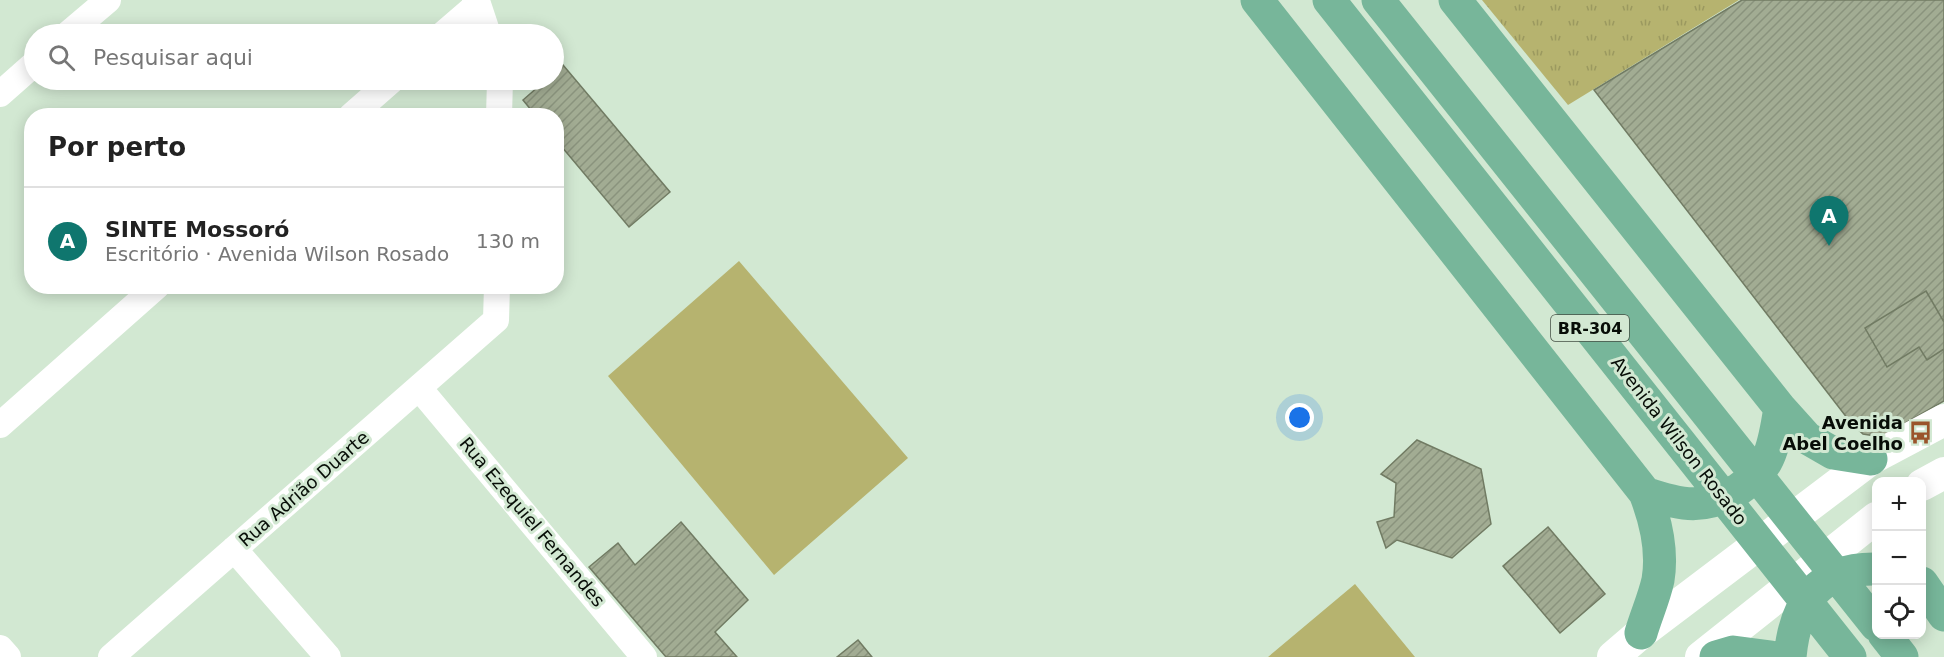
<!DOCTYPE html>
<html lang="pt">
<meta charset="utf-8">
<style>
body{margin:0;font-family:"DejaVu Sans",sans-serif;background:#f6f6f6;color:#222}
.controls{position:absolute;right:18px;bottom:18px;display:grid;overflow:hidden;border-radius:12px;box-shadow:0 3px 15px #0003}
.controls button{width:54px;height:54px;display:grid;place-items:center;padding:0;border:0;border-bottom:2px solid #e0e0e0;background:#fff;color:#222;font:30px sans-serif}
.you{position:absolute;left:1300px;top:418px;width:21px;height:21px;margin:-15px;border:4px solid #fff;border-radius:50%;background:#1a73e8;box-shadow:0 0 0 9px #1a73e833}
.badge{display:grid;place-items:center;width:39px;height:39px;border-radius:50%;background:#0f766e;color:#fff;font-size:20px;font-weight:700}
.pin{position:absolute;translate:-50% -50px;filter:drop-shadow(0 2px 3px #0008)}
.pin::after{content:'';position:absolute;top:32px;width:21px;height:18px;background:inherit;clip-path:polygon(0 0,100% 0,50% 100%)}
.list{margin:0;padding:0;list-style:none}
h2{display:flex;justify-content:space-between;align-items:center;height:78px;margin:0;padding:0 24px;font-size:26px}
h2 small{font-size:20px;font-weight:400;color:#767676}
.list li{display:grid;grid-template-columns:39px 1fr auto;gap:18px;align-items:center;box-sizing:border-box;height:108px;padding:0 24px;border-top:2px solid #e0e0e0}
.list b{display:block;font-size:22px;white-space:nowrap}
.list p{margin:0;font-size:20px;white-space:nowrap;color:#767676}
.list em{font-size:20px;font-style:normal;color:#767676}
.icon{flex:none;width:33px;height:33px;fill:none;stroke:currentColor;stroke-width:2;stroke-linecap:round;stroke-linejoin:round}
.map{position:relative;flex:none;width:1944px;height:657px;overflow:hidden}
.search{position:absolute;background:#fff;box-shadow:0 3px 15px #0003;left:24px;top:24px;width:540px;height:66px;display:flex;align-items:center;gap:15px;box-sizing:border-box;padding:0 21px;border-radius:33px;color:#767676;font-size:22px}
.panel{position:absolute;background:#fff;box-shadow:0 3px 15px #0003;left:24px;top:108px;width:540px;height:186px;border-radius:24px}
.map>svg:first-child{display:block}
.grass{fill:url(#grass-tufts)}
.park{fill:#b6b36f}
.building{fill:url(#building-hatch);stroke:#717b63;stroke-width:1.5}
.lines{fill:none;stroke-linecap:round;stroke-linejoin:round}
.minor{stroke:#fff;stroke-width:26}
.tertiary{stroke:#fff;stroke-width:32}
.trunk{stroke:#77b69a;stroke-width:33}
.labels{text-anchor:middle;stroke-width:6;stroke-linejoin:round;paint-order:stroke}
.shield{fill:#d2e8d2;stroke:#444f44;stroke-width:1.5}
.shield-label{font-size:16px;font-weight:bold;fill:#070d07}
.poi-label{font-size:18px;font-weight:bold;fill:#070d07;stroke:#d2e8d2;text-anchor:end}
.street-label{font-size:18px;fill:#070d07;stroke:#d2e8d2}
</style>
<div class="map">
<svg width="1944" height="657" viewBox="0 0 1944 657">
<defs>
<pattern id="grass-tufts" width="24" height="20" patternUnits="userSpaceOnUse" patternTransform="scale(1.5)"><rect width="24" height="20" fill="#b6b36f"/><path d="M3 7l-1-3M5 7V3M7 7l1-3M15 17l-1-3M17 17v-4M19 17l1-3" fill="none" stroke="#9b995f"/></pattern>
<pattern id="building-hatch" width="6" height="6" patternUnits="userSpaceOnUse" patternTransform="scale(1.5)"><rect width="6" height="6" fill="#a2ac93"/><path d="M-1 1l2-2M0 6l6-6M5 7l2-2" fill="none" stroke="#8a937d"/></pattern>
</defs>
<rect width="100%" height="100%" fill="#d2e8d2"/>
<!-- grass -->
<path class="grass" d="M 1482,0 L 1739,0 L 1568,105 Z"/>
<!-- park -->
<path class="park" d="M 739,261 L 908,458 L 774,575 L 608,376 Z
M 1355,584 L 1415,657 L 1268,657 Z"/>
<!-- building -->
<path class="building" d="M 1742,0 L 1944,0 L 1944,401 L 1881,437 L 1863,434 L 1851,423 L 1594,90 Z
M 563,65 L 670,192 L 629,227 L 556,140 L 556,116 L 536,116 L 523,100 L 546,80 L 554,80 L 554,73 Z
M 1926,291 L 1944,322 L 1944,349 L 1927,360 L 1919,347 L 1887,367 L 1865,328 Z
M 1417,440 L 1481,469 L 1491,524 L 1452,558 L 1397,540 L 1386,548 L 1377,522 L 1394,517 L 1396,483 L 1381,474 Z
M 681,522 L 748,600 L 715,632 L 737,657 L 666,657 L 589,567 L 618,543 L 635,565 Z
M 1548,527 L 1605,594 L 1560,633 L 1503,566 Z
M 858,640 L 872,657 L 837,657 Z"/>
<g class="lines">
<!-- minor -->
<path class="minor" d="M 475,0 L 478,4 L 488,34
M 68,34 L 108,0
M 443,34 L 478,4
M 0,94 L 34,64
M 351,116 L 392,80
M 499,116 L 500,80
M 419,388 L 644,657
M 0,425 L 157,286
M 234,549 L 328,657
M 0,648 L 8,657
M 111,657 L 496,320 L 497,286"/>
<!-- tertiary -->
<path class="tertiary" d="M 1922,485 L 1944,473
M 1613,657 L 1641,633 L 1871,459 L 1944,420
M 1701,657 L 1876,518"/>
<!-- trunk -->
<path class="trunk" d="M 1257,0 L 1645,493 C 1656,521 1663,550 1658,580 C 1654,598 1646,616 1641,633
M 1329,0 L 1850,657
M 1378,0 L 1876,625
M 1455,0 L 1780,408 L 1807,438 L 1833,453 L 1871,459
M 1645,493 C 1682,506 1705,510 1739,489 C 1751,481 1762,471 1768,458 C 1775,443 1777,425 1780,408
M 1922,583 L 1944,615
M 1884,634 L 1902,657
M 1716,657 L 1733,652 L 1771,657
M 1790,657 C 1795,603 1818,568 1876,569"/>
</g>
<!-- icons -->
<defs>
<symbol id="bus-bare" viewBox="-9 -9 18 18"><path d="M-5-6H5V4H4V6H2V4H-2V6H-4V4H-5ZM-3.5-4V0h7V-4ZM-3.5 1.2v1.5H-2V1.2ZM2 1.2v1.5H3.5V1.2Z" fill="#9a542b" stroke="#d2e8d2" stroke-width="2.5" paint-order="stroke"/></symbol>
</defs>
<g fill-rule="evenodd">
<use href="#bus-bare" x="1904" y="416" width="33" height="33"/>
</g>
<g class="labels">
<!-- shield labels -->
<rect class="shield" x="1551" y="315" width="78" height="26" rx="4.5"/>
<g class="shield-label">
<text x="1590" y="334">BR-304</text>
</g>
<!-- poi labels -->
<g class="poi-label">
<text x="1903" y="429">Avenida<tspan x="1903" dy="21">Abel Coelho</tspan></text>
</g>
<!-- street labels -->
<g class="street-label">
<text transform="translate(1679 441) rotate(52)" y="6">Avenida Wilson Rosado</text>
<text transform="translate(304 489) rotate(-41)" y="6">Rua Adrião Duarte</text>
<text transform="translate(532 522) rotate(50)" y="6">Rua Ezequiel Fernandes</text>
</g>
</g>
</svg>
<div class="controls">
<button>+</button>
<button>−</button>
<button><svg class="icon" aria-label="locate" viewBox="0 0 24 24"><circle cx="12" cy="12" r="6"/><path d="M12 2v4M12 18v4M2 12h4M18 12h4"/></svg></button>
</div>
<div class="you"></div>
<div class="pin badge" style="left:1829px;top:246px">A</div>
<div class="search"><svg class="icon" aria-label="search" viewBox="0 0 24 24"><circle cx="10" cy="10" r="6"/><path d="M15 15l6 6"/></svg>Pesquisar aqui</div>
<section class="panel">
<h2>Por perto<small></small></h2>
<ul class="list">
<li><span class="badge">A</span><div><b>SINTE Mossoró</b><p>Escritório · Avenida Wilson Rosado</p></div><em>130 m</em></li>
</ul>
</section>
</div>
